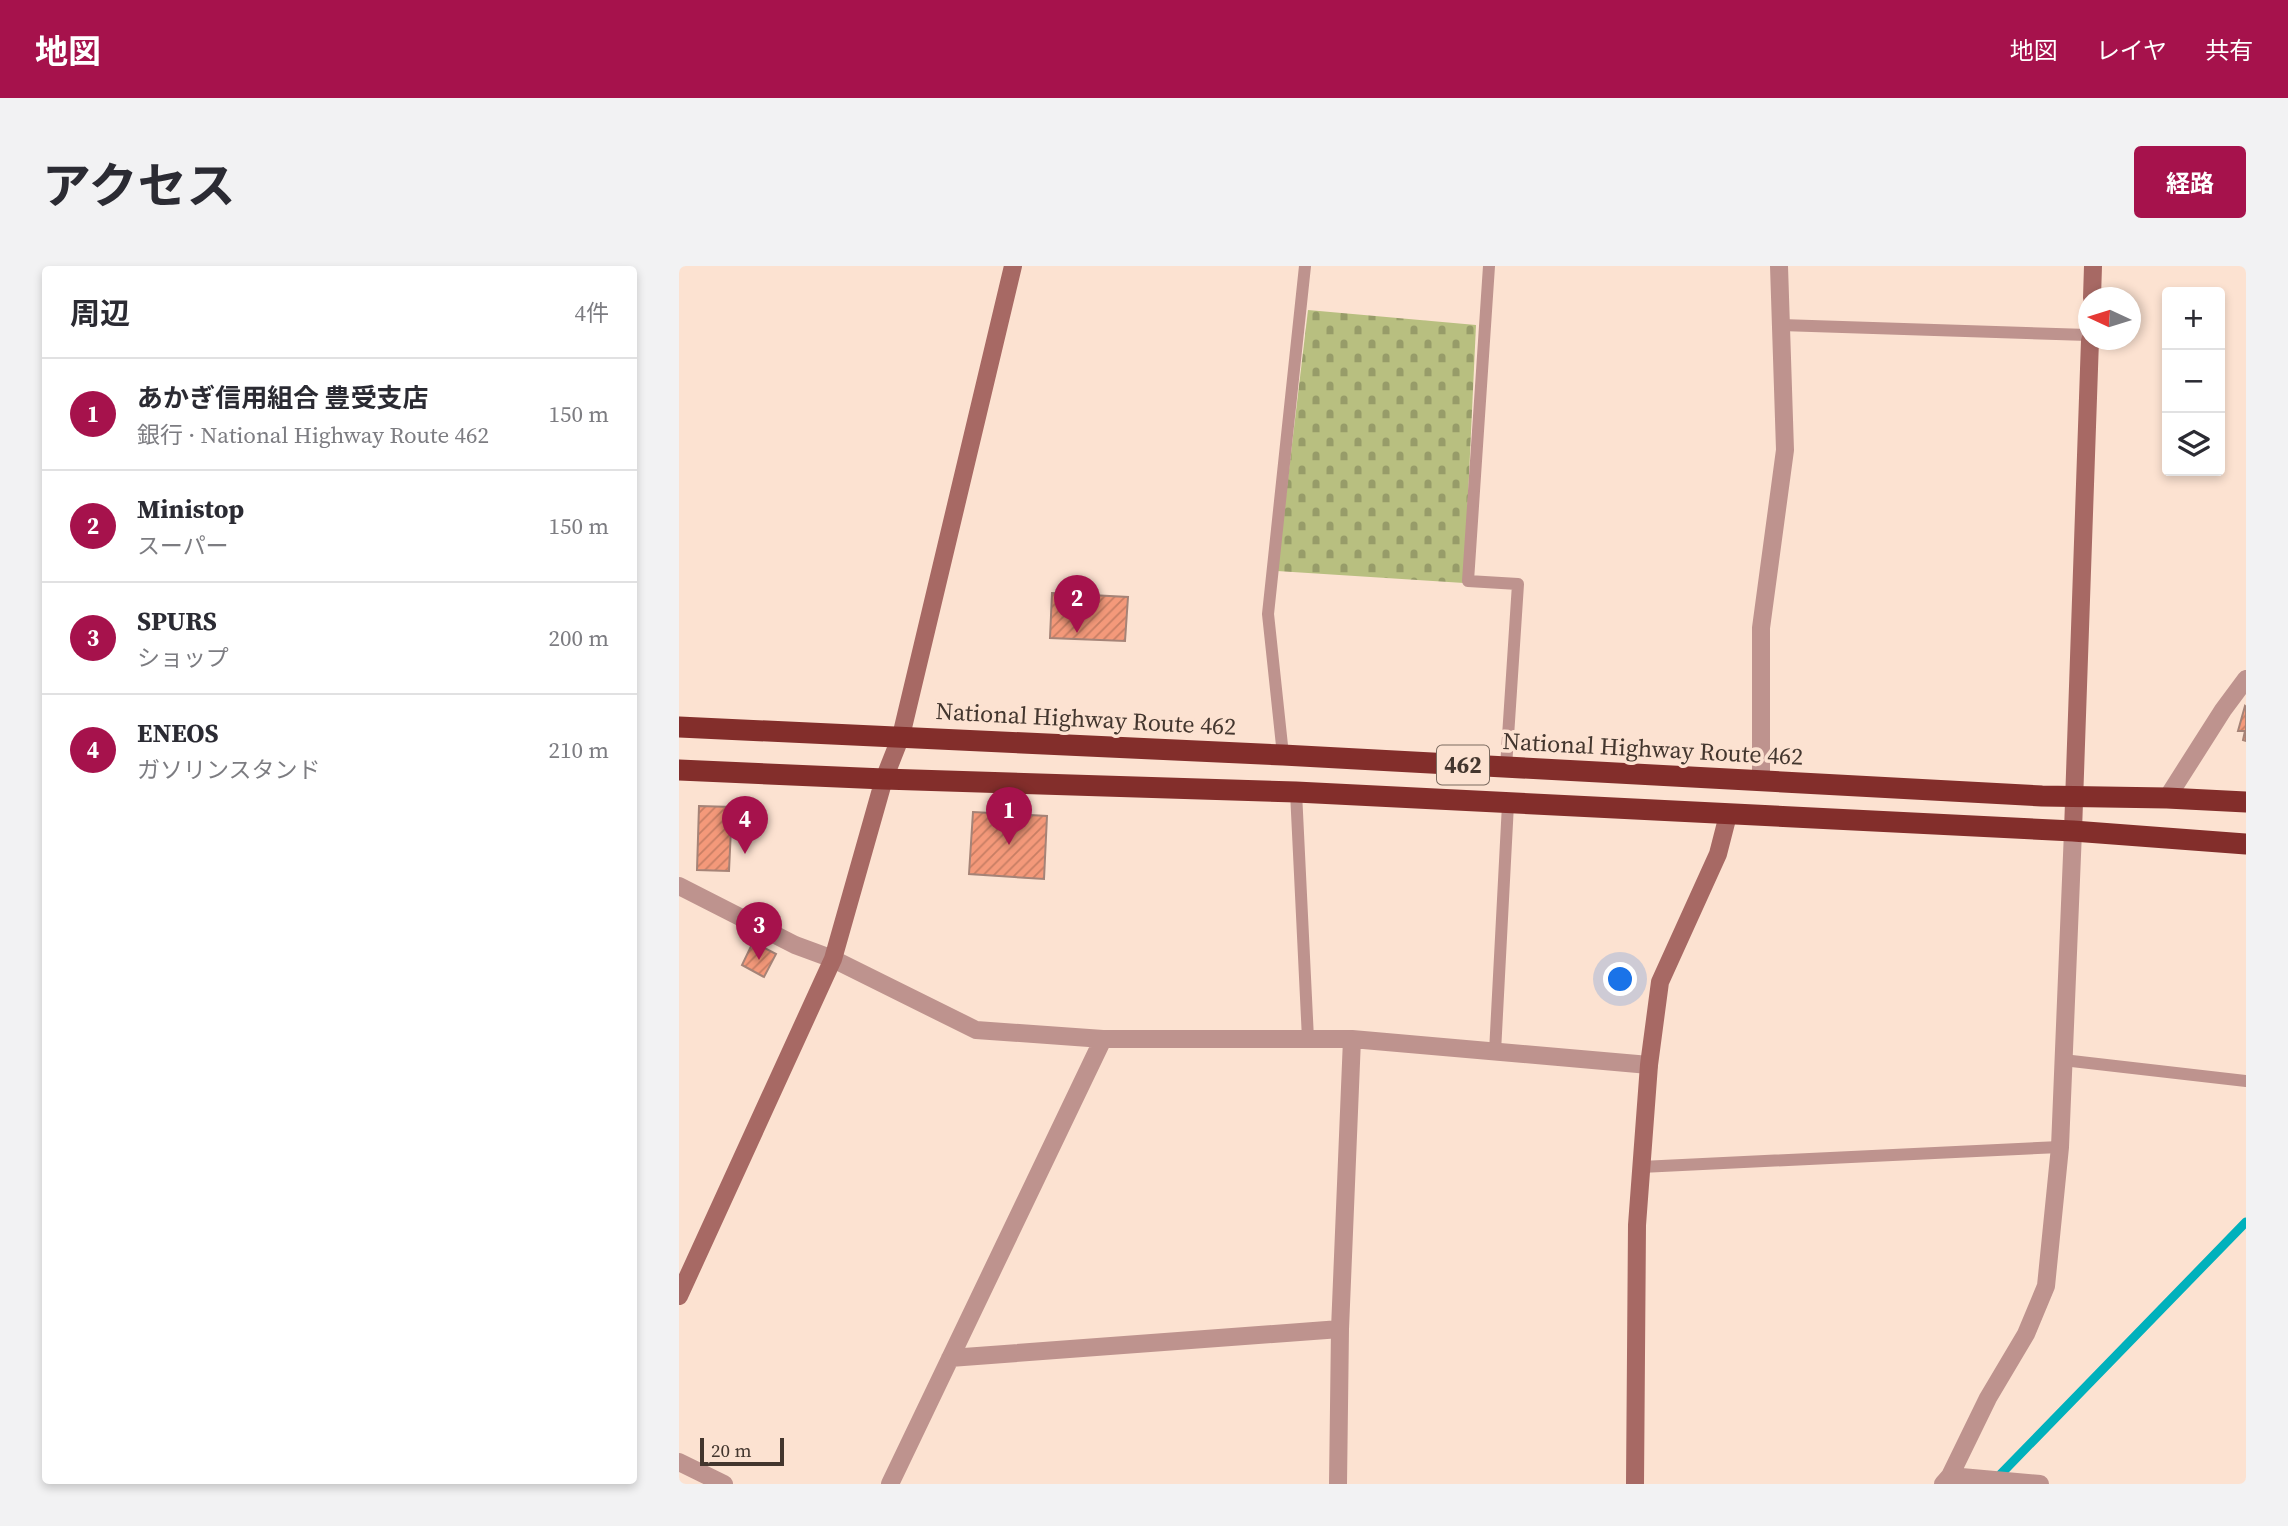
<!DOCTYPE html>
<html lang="ja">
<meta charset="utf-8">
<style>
body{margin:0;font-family:"Source Serif 4","Noto Sans JP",serif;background:#f2f2f3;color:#2b2b33}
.controls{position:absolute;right:21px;top:21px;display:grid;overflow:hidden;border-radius:7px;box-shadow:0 4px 10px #0003}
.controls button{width:63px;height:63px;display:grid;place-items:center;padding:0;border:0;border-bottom:2px solid #e1e1e2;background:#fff;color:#2b2b33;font:35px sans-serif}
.compass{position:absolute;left:1399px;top:21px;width:63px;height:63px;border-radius:50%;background:#fff;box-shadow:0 4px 10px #0003;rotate:274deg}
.scale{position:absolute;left:21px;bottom:18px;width:84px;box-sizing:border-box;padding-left:7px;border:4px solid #43362e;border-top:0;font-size:19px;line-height:24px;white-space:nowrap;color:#43362e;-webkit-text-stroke:5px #fce2d1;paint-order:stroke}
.you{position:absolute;left:942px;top:714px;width:24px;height:24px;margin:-18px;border:5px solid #fff;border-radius:50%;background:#1a73e8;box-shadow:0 0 0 10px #1a73e833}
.badge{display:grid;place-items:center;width:46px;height:46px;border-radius:50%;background:#a6124c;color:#fff;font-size:23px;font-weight:700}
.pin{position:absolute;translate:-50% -58px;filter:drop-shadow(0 2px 4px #0008)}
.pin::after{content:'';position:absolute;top:37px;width:24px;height:21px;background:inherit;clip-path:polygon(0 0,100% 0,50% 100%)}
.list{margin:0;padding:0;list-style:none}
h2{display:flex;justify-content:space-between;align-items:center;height:91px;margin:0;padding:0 28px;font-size:30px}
h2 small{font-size:23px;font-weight:400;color:#7c7c81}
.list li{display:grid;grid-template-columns:46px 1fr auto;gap:21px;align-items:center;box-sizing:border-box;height:112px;padding:0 28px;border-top:2px solid #e1e1e2}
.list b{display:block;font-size:26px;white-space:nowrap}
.list p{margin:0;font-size:23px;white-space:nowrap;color:#7c7c81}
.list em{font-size:23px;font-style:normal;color:#7c7c81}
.icon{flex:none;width:38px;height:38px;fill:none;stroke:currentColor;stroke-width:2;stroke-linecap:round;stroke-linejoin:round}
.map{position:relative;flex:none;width:1567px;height:1218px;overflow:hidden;border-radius:7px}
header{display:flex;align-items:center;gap:42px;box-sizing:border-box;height:98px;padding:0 35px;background:#a6124c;color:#fff}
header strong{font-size:33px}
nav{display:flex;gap:38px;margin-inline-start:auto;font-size:24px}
.intro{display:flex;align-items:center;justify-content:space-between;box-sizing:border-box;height:168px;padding:0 42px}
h1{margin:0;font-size:49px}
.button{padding:18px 32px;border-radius:7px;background:#a6124c;color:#fff;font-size:24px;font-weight:700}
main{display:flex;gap:42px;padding:0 42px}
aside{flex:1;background:#fff;border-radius:7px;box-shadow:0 4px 10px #0003}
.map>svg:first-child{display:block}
.cemetery{fill:url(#cemetery-stones)}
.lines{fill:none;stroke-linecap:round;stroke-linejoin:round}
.stream{stroke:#00b1bc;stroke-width:9}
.building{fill:url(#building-hatch);stroke:#a58377;stroke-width:2}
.lane{stroke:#be938e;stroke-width:12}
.street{stroke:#be938e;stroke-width:18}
.secondary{stroke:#a76964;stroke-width:18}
.highway{stroke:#832e2b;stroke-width:21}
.labels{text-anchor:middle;stroke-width:7;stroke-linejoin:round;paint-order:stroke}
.shield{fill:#fce2d1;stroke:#7a6a5f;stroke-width:2}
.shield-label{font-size:23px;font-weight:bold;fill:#43362e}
.street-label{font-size:24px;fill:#43362e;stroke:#fce2d1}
</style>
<header>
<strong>地図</strong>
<nav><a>地図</a><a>レイヤ</a><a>共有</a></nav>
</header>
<div class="intro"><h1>アクセス</h1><a class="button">経路</a></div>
<main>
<aside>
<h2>周辺<small>4件</small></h2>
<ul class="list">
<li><span class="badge">1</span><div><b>あかぎ信用組合 豊受支店</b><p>銀行 · National Highway Route 462</p></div><em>150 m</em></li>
<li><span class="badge">2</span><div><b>Ministop</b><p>スーパー</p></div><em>150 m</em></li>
<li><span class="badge">3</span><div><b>SPURS</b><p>ショップ</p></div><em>200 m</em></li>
<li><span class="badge">4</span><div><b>ENEOS</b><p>ガソリンスタンド</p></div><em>210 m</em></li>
</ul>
</aside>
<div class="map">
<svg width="1567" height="1218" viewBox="0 0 1567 1218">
<defs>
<pattern id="cemetery-stones" width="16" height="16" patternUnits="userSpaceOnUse" patternTransform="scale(1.75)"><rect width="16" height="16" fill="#b8bf80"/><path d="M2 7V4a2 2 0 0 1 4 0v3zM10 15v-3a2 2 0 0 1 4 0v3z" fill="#979c69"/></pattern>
<pattern id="building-hatch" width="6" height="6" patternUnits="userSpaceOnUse" patternTransform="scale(1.75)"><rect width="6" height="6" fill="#f4997a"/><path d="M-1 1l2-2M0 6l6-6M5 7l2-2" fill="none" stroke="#c77e64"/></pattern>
</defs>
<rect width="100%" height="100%" fill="#fce2d1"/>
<!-- cemetery -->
<path class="cemetery" d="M 629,44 L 797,59 L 785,317 L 598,305 Z"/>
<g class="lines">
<!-- stream -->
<path class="stream" d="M 1316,1214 L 1567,956"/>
</g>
<!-- building -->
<path class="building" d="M 373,327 L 449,331 L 446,375 L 371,372 Z
M 1566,440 L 1567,441 L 1567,475 L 1564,474 L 1566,465 L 1559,465 Z
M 20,540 L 53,541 L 50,605 L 18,604 Z
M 294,546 L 368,550 L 365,613 L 290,608 Z
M 74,676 L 97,688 L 85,711 L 63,699 Z"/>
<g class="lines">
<!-- lane -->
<path class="lane" d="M 810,0 L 789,315 L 839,318 L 827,501
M 1102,59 L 1409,69
M 604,489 L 589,348 L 626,0
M 617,526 L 629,773
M 816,786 L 829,538
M 1384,794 L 1567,815
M 962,901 L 1381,881"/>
<!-- street -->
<path class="street" d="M 1082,515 L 1082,362 L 1106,184 L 1100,0
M 1488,532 L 1544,444 L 1567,413
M 0,620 L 116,679 L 154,693 L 297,764 L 424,773 L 673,773 L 970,799
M 271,1092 L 661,1063
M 0,1196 L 45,1218
M 1271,1210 L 1361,1218
M 211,1218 L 424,773
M 659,1218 L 661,1063 L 673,773
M 1264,1218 L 1271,1210 L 1309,1132 L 1347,1068 L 1367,1020 L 1381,881 L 1394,565"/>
<!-- secondary -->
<path class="secondary" d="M 1413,32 L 1414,0
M 1394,565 L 1411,74
M 0,1030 L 154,693 L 205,513 L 222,470 L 334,0
M 956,1218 L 958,959 L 970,799 L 981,716 L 1039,588 L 1049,549"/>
<!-- highway -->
<path class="highway" d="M 0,461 L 604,489 L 1363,530 L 1488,532 L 1567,536
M 0,504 L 205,513 L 617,526 L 1394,565 L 1567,578"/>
</g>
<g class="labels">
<!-- shield labels -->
<rect class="shield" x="758" y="479.5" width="52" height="39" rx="5"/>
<g class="shield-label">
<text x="784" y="507">462</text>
</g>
<!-- street labels -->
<g class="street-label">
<text transform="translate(407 453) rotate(3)" y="8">National Highway Route 462</text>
<text transform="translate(974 483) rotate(3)" y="8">National Highway Route 462</text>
</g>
</g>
</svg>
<div class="controls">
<button>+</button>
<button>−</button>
<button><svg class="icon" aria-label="layers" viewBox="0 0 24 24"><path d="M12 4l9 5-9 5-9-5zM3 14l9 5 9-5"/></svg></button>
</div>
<svg class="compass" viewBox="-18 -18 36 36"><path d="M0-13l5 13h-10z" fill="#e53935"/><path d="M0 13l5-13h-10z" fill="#7c7c81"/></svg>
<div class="scale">20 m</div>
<div class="you"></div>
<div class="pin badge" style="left:330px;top:579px">1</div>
<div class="pin badge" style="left:398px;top:367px">2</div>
<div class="pin badge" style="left:80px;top:694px">3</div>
<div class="pin badge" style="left:66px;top:588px">4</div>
</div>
</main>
